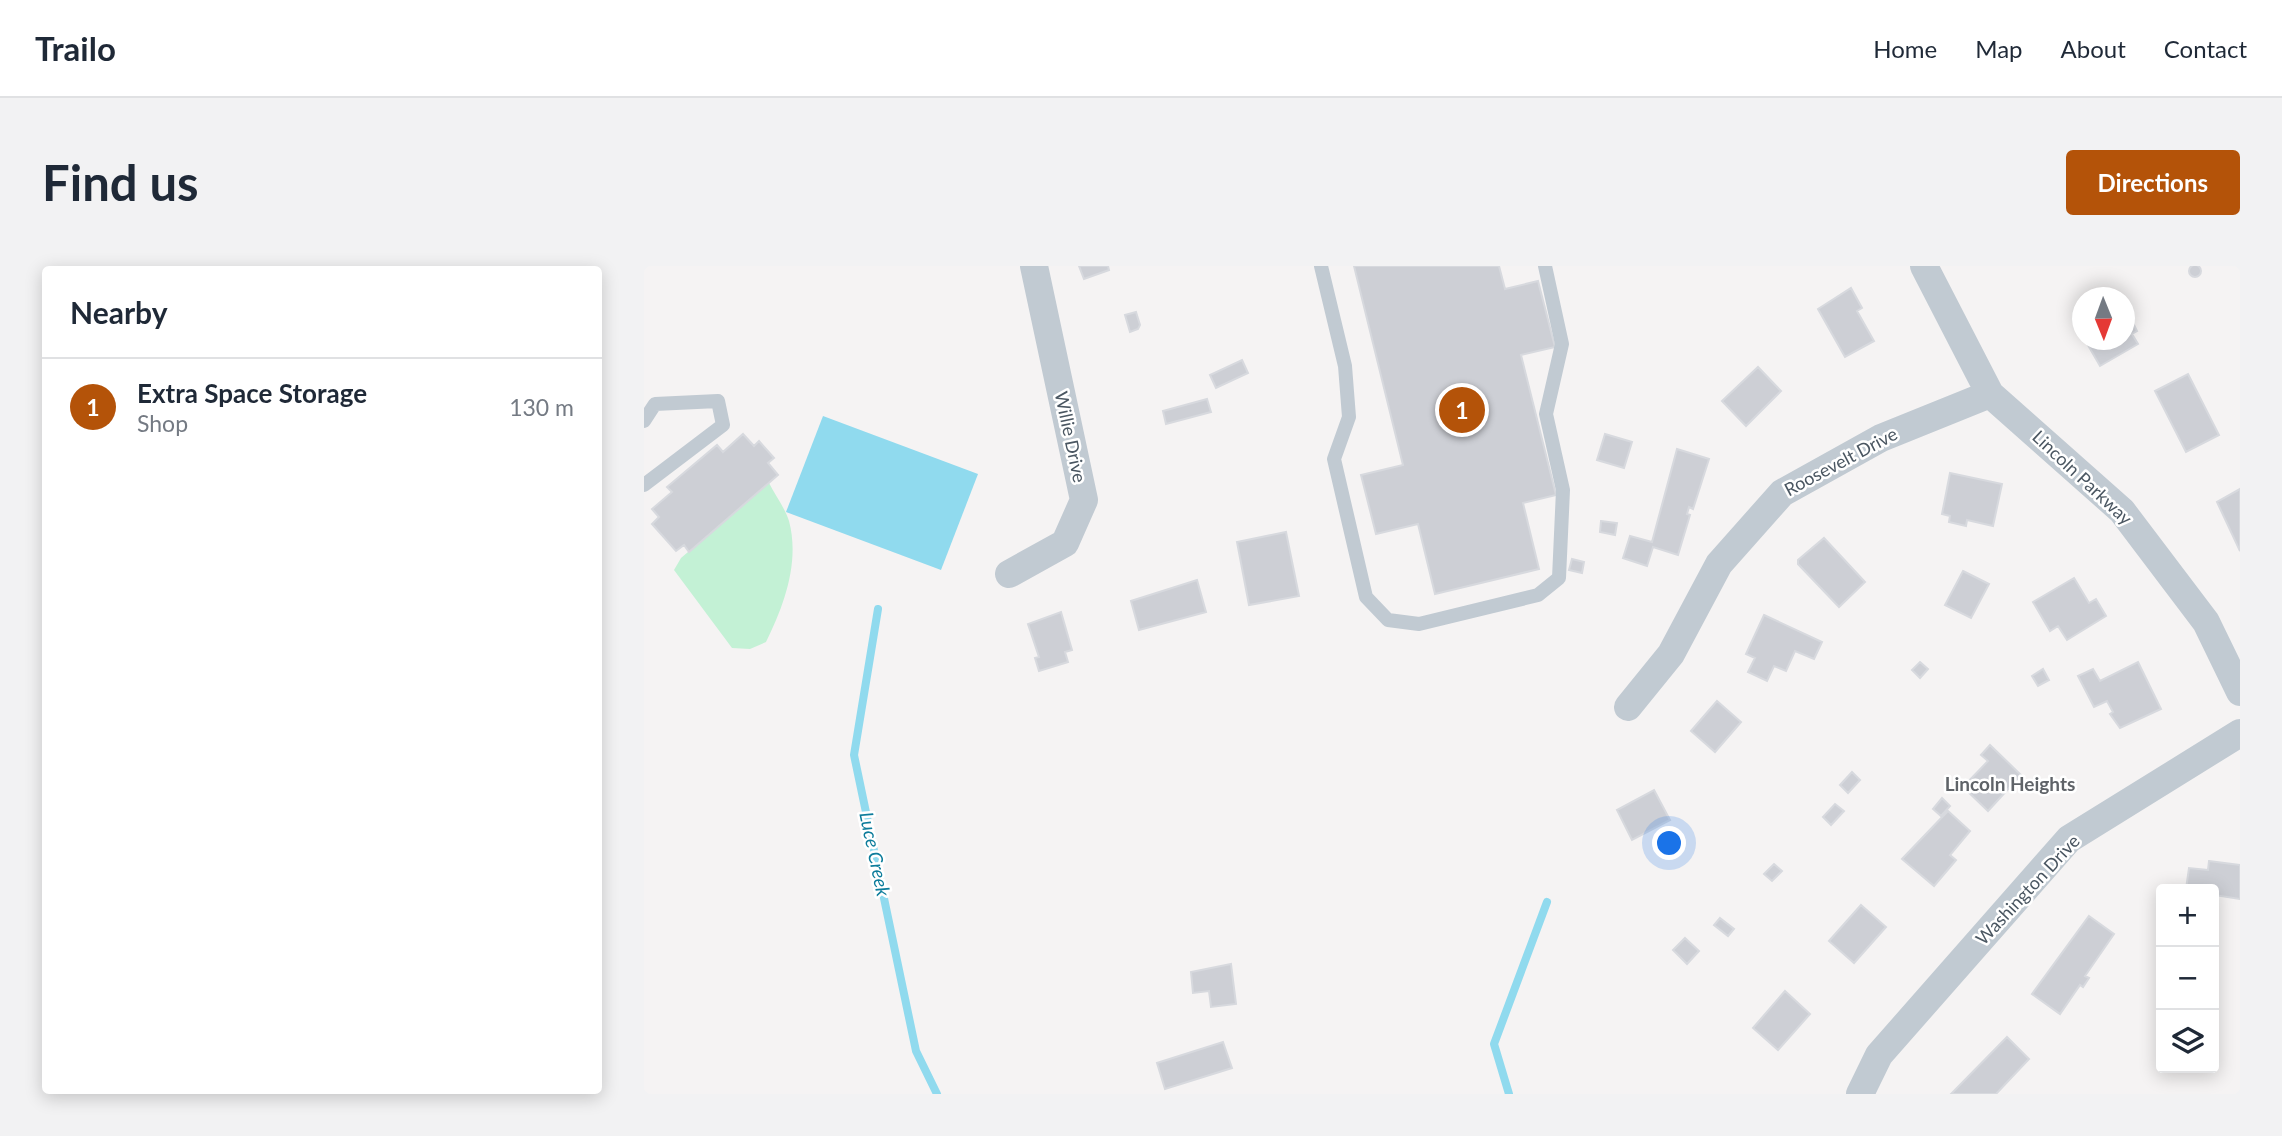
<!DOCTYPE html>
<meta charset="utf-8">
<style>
body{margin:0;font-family:Lato,sans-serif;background:#f2f2f3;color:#1f2937}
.controls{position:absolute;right:21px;bottom:21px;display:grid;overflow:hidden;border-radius:7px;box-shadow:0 4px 18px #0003}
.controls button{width:63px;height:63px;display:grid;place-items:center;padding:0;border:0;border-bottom:2px solid #e0e1e3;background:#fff;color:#1f2937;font:35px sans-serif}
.compass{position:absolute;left:1428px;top:21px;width:63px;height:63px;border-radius:50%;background:#fff;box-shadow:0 4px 18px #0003;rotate:179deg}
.you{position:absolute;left:1026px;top:578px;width:24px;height:24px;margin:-18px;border:5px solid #fff;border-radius:50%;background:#1a73e8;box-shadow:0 0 0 10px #1a73e833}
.badge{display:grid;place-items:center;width:46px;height:46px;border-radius:50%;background:#b45309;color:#fff;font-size:23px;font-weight:700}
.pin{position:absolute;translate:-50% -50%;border:4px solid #fff;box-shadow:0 2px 7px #0006}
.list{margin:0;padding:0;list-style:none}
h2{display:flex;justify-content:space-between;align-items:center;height:91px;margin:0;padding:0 28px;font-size:30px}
h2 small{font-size:23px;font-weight:400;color:#747a83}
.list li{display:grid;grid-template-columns:46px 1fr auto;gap:21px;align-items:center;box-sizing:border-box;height:98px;padding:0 28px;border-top:2px solid #e0e1e3}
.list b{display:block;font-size:26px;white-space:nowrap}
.list p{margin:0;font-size:23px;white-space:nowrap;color:#747a83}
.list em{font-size:23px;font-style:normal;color:#747a83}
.icon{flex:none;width:38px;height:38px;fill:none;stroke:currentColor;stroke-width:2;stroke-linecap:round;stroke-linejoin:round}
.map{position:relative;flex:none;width:1596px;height:828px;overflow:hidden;border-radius:7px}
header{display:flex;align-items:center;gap:42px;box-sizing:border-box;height:98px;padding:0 35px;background:#fff;border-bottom:2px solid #e0e1e3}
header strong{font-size:33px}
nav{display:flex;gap:38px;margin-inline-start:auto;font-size:24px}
.intro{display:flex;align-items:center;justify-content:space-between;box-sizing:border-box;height:168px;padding:0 42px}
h1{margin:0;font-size:49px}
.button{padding:18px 32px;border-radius:7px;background:#b45309;color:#fff;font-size:24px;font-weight:700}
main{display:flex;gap:42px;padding:0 42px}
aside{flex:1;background:#fff;border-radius:7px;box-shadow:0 4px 18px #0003}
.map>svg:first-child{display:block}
.green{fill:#c3f1d5}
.water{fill:#90daee}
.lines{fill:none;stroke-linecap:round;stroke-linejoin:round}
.stream{stroke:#90daee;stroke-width:8}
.building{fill:#cdcfd5;stroke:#d7d9de;stroke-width:2}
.service{stroke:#c1cad2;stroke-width:14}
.minor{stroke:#c1cad2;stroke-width:28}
.labels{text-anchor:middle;stroke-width:5;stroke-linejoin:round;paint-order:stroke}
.street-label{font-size:18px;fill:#4a5661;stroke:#fff}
.neighbourhood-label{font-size:19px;font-weight:bold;fill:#5f6368;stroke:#fff}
.water-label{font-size:19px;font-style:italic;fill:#0c7c9b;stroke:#fff}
</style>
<header>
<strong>Trailo</strong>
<nav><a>Home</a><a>Map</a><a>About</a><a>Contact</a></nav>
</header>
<div class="intro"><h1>Find us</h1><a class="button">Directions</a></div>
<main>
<aside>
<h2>Nearby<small></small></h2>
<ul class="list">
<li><span class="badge">1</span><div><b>Extra Space Storage</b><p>Shop</p></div><em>130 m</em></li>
</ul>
</aside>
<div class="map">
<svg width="1596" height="828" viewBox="0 0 1596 828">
<rect width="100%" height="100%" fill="#f5f3f3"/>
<!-- green -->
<path class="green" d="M 125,217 C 131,229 141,242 145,255 C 156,296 140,340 122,376 L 106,383 L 88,382 L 30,304 L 37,292 Z"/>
<!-- water -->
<path class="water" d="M 179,150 L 334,208 L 297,304 L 142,246 Z"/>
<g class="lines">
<!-- stream -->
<path class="stream" d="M 234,343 L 210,489 L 272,785 L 293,828
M 865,828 L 850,778 L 903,636"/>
</g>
<!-- building -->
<path class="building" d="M1545 5a6 6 0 1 1 12 0a6 6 0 1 1-12 0Z
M 435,0 L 464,0 L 465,4 L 440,13 Z
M 710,0 L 855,0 L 861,23 L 894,15 L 911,81 L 877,89 L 912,229 L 879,237 L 895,303 L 791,328 L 774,258 L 732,268 L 717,209 L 759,199 Z
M 1207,22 L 1218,42 L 1213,45 L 1230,75 L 1201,91 L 1174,43 Z
M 1480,38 L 1493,65 L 1488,68 L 1494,78 L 1456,100 L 1441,74 L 1480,74 Z
M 492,46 L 496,59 L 494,63 L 486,66 L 481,49 Z
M 598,94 L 604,107 L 572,122 L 566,109 Z
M 1114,101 L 1137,125 L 1102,160 L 1078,135 Z
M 1544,108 L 1575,169 L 1542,186 L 1511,125 Z
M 563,133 L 567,146 L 522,158 L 519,145 Z
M 99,168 L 110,180 L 115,175 L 130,192 L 124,197 L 134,209 L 45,286 L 40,279 L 32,285 L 8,258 L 15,251 L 8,243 L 28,226 L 23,221 L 73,179 L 79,186 Z
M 961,168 L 988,176 L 980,202 L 953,194 Z
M 1033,183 L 1065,193 L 1049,243 L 1045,241 L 1043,248 L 1046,249 L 1034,289 L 1009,281 L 1003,300 L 979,292 L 986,270 L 1008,276 Z
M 1306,207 L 1358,218 L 1349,260 L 1323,254 L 1322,260 L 1305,256 L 1306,250 L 1298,248 Z
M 1596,223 L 1596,285 L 1573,236 Z
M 957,255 L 973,257 L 971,269 L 956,266 Z
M 642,266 L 655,330 L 605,339 L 593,276 Z
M 1180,272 L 1221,316 L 1195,341 L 1154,298 L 1154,294 Z
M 928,293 L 940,296 L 938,307 L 925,304 Z
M 1319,305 L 1345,318 L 1327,352 L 1301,339 Z
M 1430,312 L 1445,337 L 1452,333 L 1462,350 L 1423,374 L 1414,360 L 1406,365 L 1389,336 Z
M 553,314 L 562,346 L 495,364 L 487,335 Z
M 417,346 L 428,384 L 421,386 L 424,396 L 395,405 L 391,392 L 395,391 L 384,358 Z
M 1120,349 L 1178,376 L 1170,393 L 1151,385 L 1142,405 L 1130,400 L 1123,415 L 1104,406 L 1111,392 L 1102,388 Z
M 1276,396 L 1284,403 L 1276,412 L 1268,404 Z
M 1494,396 L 1517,443 L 1476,462 L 1466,448 L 1469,446 L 1463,435 L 1450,441 L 1434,410 L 1449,403 L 1456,415 Z
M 1399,403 L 1405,414 L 1394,420 L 1388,410 Z
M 1073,435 L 1097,456 L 1071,486 L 1047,465 Z
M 1346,479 L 1377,509 L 1344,545 L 1319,521 L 1344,495 L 1337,489 Z
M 1208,506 L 1216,514 L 1204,527 L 1196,519 Z
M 1010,524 L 1026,554 L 988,574 L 973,544 Z
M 1298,532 L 1306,540 L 1297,550 L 1289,543 Z
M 1191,538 L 1200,545 L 1187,559 L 1179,551 Z
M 1304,545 L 1326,565 L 1306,589 L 1312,594 L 1290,620 L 1258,593 Z
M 1565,595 L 1596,599 L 1596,633 L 1570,629 L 1570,623 L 1542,623 L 1545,602 L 1564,604 Z
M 1130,598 L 1138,605 L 1128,615 L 1120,608 Z
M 1217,639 L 1242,661 L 1210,697 L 1185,675 Z
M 1445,650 L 1470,668 L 1441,710 L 1445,712 L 1439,721 L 1436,719 L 1416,748 L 1388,728 Z
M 1076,652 L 1090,663 L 1084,670 L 1070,659 Z
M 1041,672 L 1055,685 L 1043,698 L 1029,684 Z
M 587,698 L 592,738 L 567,741 L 565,725 L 549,727 L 547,706 Z
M 1141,725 L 1166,748 L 1134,784 L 1109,762 Z
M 1363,771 L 1385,793 L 1352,828 L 1307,828 Z
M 579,776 L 588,802 L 521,823 L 513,797 Z"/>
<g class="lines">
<!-- service -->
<path class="service" d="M 677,0 L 701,100 L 705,151 L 690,193 L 722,331 L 744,354 L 775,358 L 894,329 L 915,312 L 919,224 L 902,148 L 918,78 L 901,0
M 0,155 L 11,138 L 74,135 L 79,159 L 0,219"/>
<!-- minor -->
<path class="minor" d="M 1280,0 L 1346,128 L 1478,245 L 1562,356 L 1596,426
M 365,308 L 421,277 L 440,234 L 390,0
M 984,441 L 1027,388 L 1075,298 L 1138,227 L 1237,172 L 1346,128
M 1216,828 L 1235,789 L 1425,573 L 1596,467"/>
</g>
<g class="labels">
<!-- street labels -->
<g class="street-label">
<text transform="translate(426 171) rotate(78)" y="6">Willie Drive</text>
<text transform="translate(1197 196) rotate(-28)" y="6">Roosevelt Drive</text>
<text transform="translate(1438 212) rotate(43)" y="6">Lincoln Parkway</text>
<text transform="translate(1384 624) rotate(-47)" y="6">Washington Drive</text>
</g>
<!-- neighbourhood labels -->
<g class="neighbourhood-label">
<text x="1366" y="525">Lincoln Heights</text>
</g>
<!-- water labels -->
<g class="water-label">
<text transform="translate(231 588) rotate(78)" y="7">Luce Creek</text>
</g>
</g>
</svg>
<div class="controls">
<button>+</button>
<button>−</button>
<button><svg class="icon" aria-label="layers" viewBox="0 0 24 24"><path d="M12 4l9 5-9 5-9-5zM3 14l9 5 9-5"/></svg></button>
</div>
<svg class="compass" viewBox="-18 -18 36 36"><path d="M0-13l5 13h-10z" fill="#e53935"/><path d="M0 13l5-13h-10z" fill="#747a83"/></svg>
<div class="you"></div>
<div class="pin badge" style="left:818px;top:144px">1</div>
</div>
</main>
